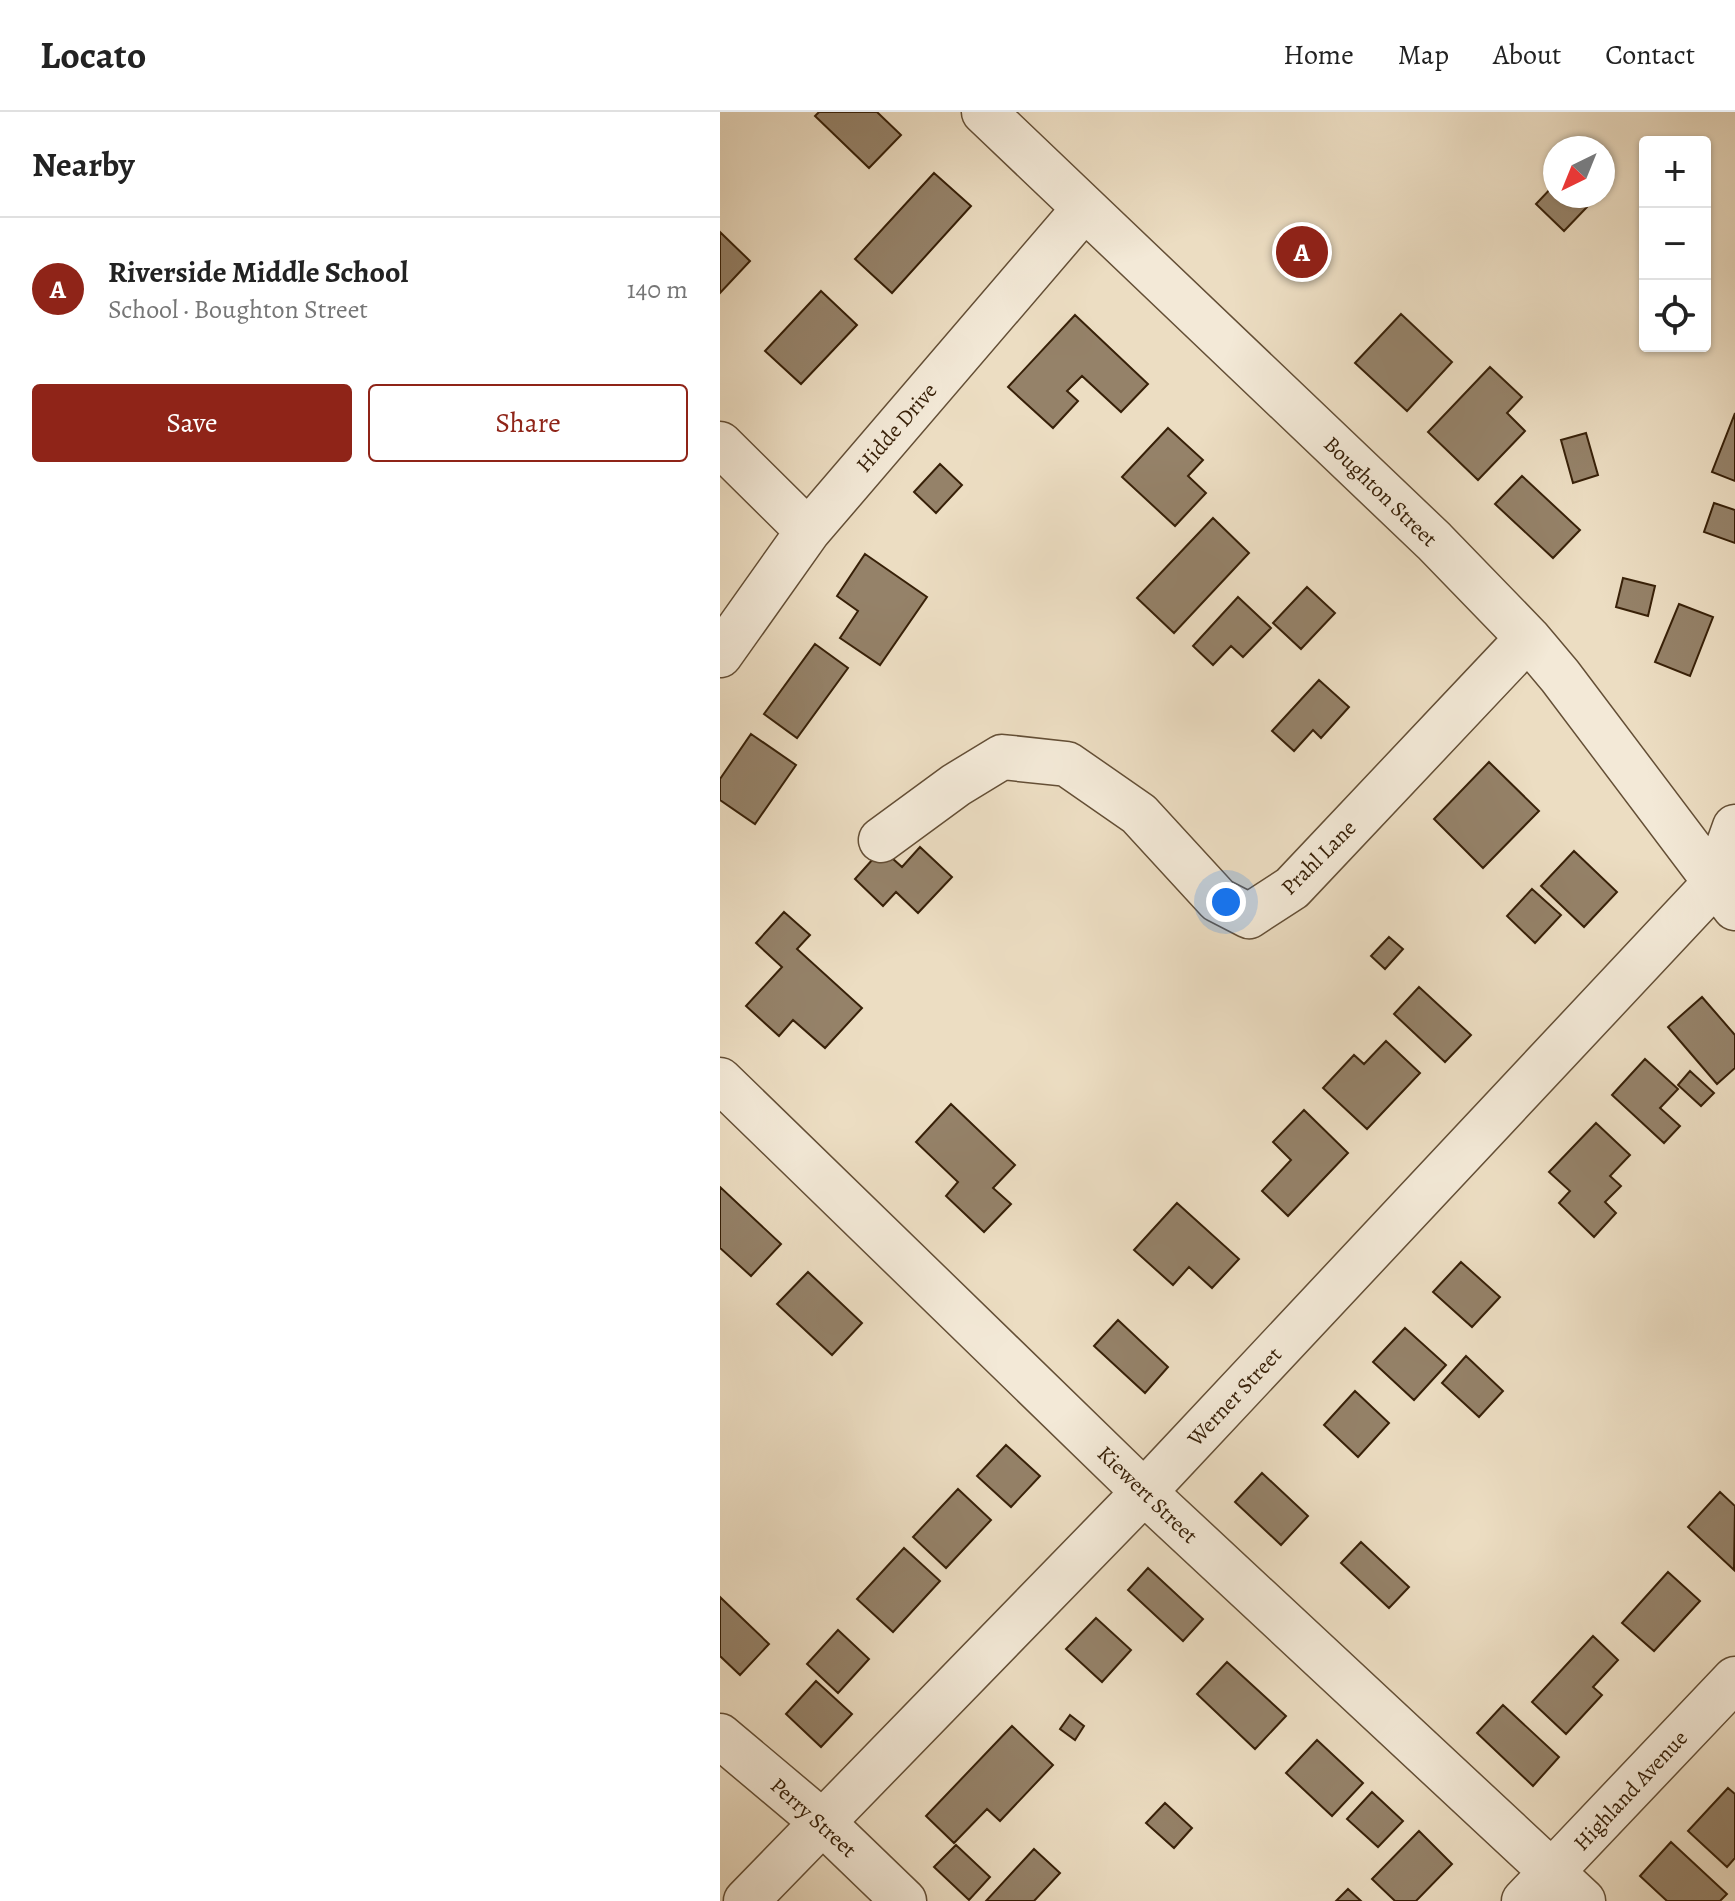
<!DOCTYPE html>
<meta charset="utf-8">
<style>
body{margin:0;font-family:Alegreya,serif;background:#f2f2f2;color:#222}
.controls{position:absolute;right:24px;top:24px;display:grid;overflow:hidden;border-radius:8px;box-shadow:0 2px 6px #0004}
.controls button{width:72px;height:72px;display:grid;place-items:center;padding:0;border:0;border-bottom:2px solid #e0e0e0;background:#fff;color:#222;font:40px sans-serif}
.compass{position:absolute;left:823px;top:24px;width:72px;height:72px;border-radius:50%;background:#fff;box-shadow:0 2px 6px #0004;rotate:223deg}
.you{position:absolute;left:506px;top:790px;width:28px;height:28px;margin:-20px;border:6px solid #fff;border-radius:50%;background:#1a73e8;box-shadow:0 0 0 12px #1a73e833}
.badge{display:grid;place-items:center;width:52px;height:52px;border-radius:50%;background:#8f2418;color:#fff;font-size:26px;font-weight:700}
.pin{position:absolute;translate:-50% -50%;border:4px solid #fff;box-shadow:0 2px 8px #0006}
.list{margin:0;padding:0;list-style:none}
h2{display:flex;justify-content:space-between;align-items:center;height:104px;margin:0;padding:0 32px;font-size:34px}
h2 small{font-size:26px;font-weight:400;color:#767676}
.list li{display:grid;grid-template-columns:52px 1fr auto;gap:24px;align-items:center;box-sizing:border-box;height:144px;padding:0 32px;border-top:2px solid #e0e0e0}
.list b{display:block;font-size:30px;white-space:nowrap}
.list p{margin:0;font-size:26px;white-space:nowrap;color:#767676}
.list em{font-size:26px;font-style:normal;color:#767676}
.actions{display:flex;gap:16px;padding:24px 32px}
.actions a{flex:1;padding:18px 0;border:2px solid #8f2418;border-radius:8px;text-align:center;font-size:28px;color:#8f2418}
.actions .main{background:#8f2418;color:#fff}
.icon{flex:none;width:44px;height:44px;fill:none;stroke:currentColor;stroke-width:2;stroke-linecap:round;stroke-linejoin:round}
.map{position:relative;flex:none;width:1015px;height:1789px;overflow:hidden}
header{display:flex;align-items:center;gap:48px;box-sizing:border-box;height:112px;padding:0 40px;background:#fff;border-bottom:2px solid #e0e0e0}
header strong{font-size:38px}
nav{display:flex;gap:44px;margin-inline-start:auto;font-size:28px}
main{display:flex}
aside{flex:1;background:#fff}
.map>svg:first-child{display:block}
.building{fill:#958269;stroke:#372008;stroke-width:2}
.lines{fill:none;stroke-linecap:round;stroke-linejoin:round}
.minor-casing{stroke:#644f36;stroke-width:47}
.minor{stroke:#f3e9d7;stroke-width:44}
.labels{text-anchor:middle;stroke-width:7;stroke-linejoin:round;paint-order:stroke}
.street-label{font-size:22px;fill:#372008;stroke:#f3e9d7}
</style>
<header>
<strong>Locato</strong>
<nav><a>Home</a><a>Map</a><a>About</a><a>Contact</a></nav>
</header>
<main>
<aside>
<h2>Nearby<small></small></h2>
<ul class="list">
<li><span class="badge">A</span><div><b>Riverside Middle School</b><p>School · Boughton Street</p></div><em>140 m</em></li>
</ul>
<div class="actions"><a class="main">Save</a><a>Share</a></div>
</aside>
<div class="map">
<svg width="1015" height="1789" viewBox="0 0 1015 1789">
<rect width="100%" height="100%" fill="#ecddc2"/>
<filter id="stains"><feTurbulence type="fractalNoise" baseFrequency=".0025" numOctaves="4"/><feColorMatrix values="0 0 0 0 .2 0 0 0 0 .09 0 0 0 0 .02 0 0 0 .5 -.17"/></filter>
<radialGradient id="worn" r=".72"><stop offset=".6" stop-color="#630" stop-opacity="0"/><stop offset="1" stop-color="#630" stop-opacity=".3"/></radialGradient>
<!-- building -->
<path class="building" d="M 99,0 L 157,0 L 181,23 L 149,56 L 95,4 Z
M 214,61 L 251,94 L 172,181 L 135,147 Z
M 835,72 L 835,84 L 855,84 L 867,95 L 844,119 L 816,92 Z
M 0,120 L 30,149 L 0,181 Z
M 101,179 L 137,213 L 81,272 L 45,239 Z
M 681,202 L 732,250 L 687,299 L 635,251 Z
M 355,203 L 428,272 L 401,300 L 362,264 L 347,279 L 358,289 L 333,316 L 288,275 Z
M 770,255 L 802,285 L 787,301 L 805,319 L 758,368 L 708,320 Z
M 1015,301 L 1015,369 L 992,360 Z
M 448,316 L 483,348 L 468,364 L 486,381 L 455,414 L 402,365 Z
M 866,321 L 878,363 L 853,371 L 841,328 Z
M 220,352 L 242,373 L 216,401 L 194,380 Z
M 802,364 L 860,418 L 833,446 L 775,392 Z
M 994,391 L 1015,398 L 1015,431 L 984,420 Z
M 493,406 L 529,441 L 454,521 L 417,486 Z
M 145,442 L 207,485 L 160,553 L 120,526 L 138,499 L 117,484 Z
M 903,466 L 935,474 L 928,504 L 896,495 Z
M 587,475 L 615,501 L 581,537 L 553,511 Z
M 518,485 L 551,516 L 523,545 L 511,534 L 493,553 L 473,534 Z
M 959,492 L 993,505 L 970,564 L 935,550 Z
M 95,532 L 128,556 L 77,626 L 44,602 Z
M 599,568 L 629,595 L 601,626 L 593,618 L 574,639 L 552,619 Z
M 31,622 L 76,653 L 35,712 L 0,688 L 0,667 Z
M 769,650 L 819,699 L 763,756 L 714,707 Z
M 200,735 L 232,765 L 198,801 L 176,780 L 163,794 L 135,767 L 162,737 L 182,755 Z
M 854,739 L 897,780 L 864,815 L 821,774 Z
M 812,777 L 841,803 L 815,831 L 787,804 Z
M 64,800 L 90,823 L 77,837 L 142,896 L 105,936 L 73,908 L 59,924 L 26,894 L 62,855 L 36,831 Z
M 669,825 L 683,837 L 665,857 L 651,844 Z
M 699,875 L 751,923 L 725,950 L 674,902 Z
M 982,885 L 1015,923 L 1015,956 L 997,972 L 948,915 Z
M 666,929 L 700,961 L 647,1017 L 603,976 L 634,943 L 644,952 Z
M 925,947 L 958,977 L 940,996 L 960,1014 L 944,1031 L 892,983 Z
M 970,959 L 994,981 L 981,994 L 958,973 Z
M 231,992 L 295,1053 L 273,1076 L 291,1092 L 264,1120 L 226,1084 L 238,1070 L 196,1030 Z
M 584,998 L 628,1041 L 568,1104 L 542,1079 L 571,1048 L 553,1030 Z
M 876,1011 L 910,1043 L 890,1064 L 901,1074 L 885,1090 L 896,1101 L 874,1125 L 839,1091 L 850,1079 L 829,1060 Z
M 0,1075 L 61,1132 L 31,1164 L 0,1136 Z
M 457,1091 L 519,1147 L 492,1176 L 469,1155 L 453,1173 L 414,1138 Z
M 741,1150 L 780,1185 L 752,1215 L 713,1180 Z
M 88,1160 L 142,1211 L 112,1243 L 57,1192 Z
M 398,1208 L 448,1255 L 425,1281 L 374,1234 Z
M 685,1216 L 726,1253 L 694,1288 L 653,1250 Z
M 746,1244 L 783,1279 L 759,1305 L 722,1271 Z
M 635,1279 L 669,1311 L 638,1345 L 604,1313 Z
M 286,1333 L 320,1364 L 291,1395 L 257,1364 Z
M 542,1361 L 588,1404 L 561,1433 L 515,1390 Z
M 238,1377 L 271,1408 L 226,1456 L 193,1425 Z
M 1000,1380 L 1015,1394 L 1014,1458 L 968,1415 Z
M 641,1430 L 689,1475 L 669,1496 L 621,1451 Z
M 184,1436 L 220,1469 L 173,1520 L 137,1487 Z
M 428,1456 L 483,1507 L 463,1529 L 408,1478 Z
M 948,1460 L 980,1489 L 934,1539 L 902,1511 Z
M 0,1485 L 49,1532 L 20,1563 L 0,1544 Z
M 376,1506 L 411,1538 L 382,1570 L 346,1537 Z
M 118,1518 L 149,1547 L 118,1581 L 87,1552 Z
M 873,1524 L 898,1548 L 873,1575 L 882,1583 L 846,1622 L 812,1590 Z
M 507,1550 L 566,1604 L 535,1637 L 477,1582 Z
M 96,1569 L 132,1602 L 101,1635 L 66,1602 Z
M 783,1593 L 839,1645 L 813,1674 L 757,1621 Z
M 350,1603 L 364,1614 L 355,1628 L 340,1617 Z
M 292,1614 L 333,1653 L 280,1709 L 267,1697 L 234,1731 L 206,1704 Z
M 597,1628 L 643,1671 L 612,1704 L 566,1661 Z
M 1008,1676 L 1015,1682 L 1015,1746 L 1007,1755 L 968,1719 Z
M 652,1680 L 683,1709 L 658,1735 L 627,1707 Z
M 445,1691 L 472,1716 L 454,1736 L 426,1711 Z
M 699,1719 L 732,1752 L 696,1789 L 675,1789 L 652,1767 Z
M 951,1730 L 1007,1782 L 1000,1789 L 947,1789 L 920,1764 Z
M 236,1733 L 270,1765 L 249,1788 L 214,1755 Z
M 314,1737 L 340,1761 L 314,1789 L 266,1789 Z
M 628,1777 L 641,1789 L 616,1789 Z"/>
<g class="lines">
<defs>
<path id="minor" d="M 264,0 L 714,429 L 808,526 L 840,564 L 1015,796
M 0,332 L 88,419
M 0,543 L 88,419 L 364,97
M 161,728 L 236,673 L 282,645 L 347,652 L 419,702 L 498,788 L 529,804 L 572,776 L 808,526
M 0,968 L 424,1380 L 863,1789
M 0,1624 L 101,1709 L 184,1789
M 26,1789 L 424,1380 L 995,771 L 1015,715
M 804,1789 L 1015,1567"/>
</defs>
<!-- minor casing -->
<use href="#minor" class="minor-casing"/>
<!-- minor -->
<use href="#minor" class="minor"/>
</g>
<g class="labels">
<!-- street labels -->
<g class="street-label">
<text transform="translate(176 315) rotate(-49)" y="8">Hidde Drive</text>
<text transform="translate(661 379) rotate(44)" y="8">Boughton Street</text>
<text transform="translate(598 745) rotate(-45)" y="8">Prahl Lane</text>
<text transform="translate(514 1284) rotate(-47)" y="8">Werner Street</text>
<text transform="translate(428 1382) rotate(44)" y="8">Kiewert Street</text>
<text transform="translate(910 1678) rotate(-47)" y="8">Highland Avenue</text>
<text transform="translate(94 1705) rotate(42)" y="8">Perry Street</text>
</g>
</g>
<rect width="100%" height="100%" filter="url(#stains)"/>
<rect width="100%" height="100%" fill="url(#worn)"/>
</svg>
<div class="controls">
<button>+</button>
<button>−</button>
<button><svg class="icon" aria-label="locate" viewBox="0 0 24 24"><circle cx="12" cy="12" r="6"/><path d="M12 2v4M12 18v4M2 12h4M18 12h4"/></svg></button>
</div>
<svg class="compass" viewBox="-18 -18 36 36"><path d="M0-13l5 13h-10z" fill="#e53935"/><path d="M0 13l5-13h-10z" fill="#767676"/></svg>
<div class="you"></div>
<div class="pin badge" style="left:582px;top:140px">A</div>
</div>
</main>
